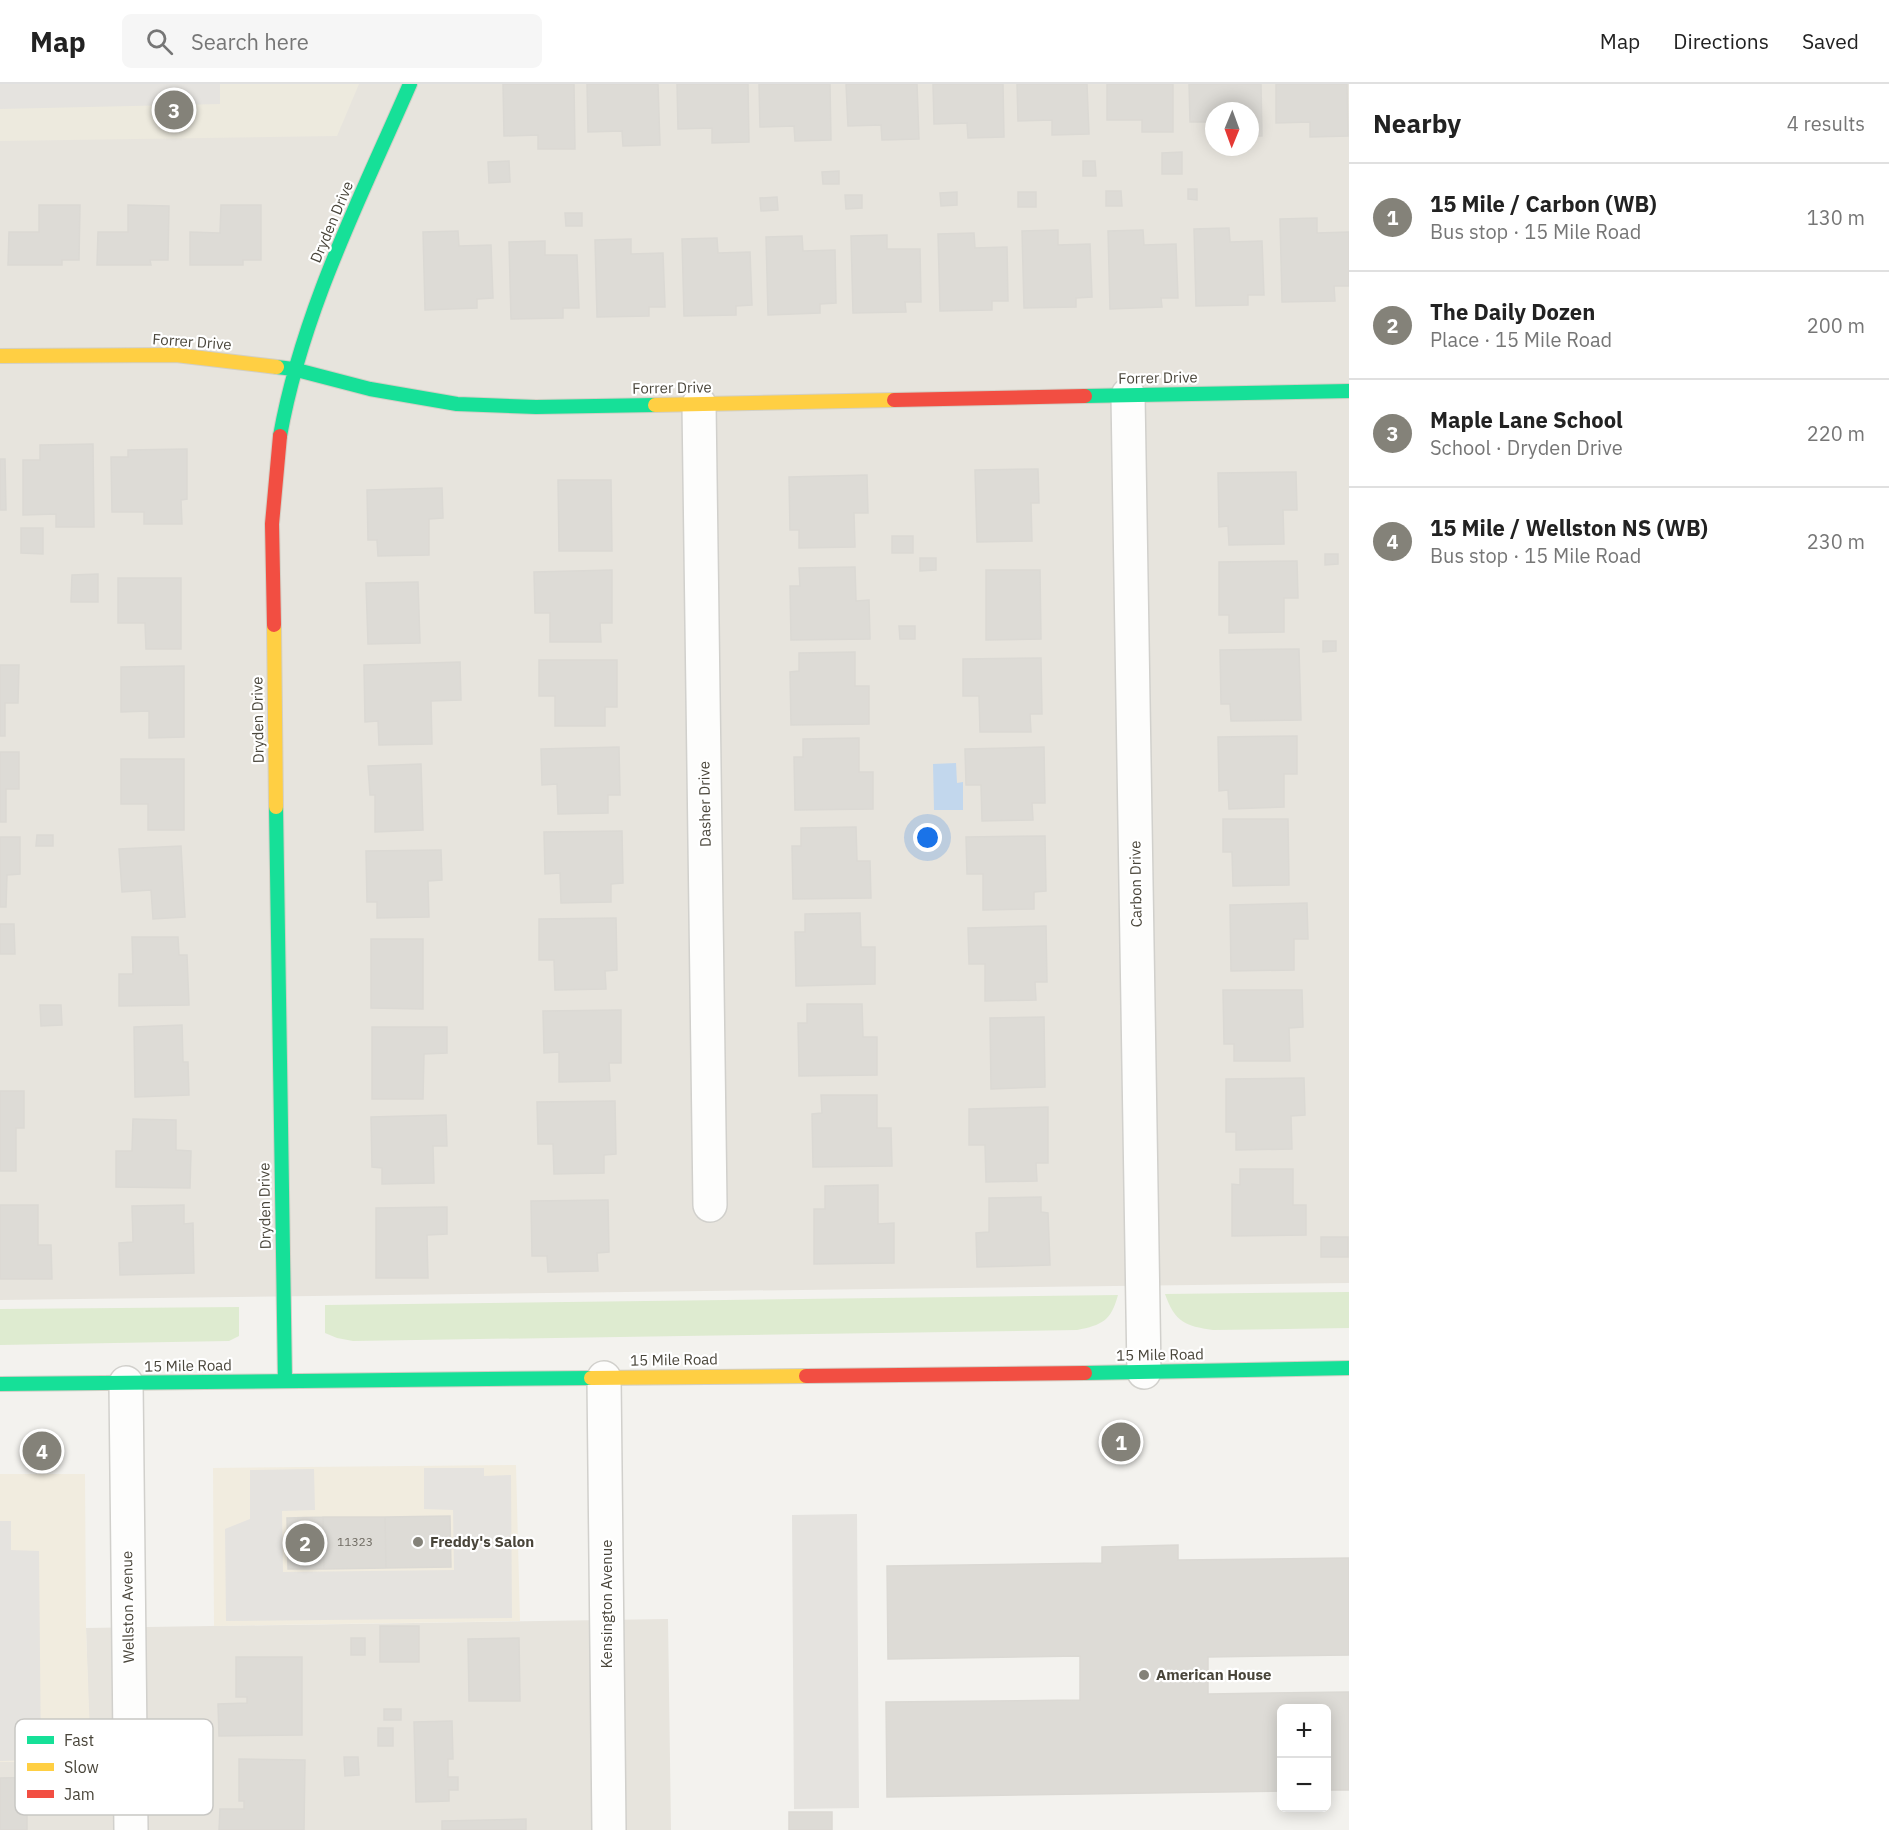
<!DOCTYPE html>
<meta charset="utf-8">
<style>
body{margin:0;font-family:"IBM Plex Sans",sans-serif;background:#f6f6f6;color:#222}
.controls{position:absolute;right:18px;bottom:18px;display:grid;overflow:hidden;border-radius:9px;box-shadow:0 3px 15px #0003}
.controls button{width:54px;height:54px;display:grid;place-items:center;padding:0;border:0;border-bottom:2px solid #e0e0e0;background:#fff;color:#222;font:30px sans-serif}
.compass{position:absolute;left:1205px;top:18px;width:54px;height:54px;border-radius:50%;background:#fff;box-shadow:0 3px 15px #0003;rotate:181deg}
.you{position:absolute;left:928px;top:754px;width:21px;height:21px;margin:-15px;border:4px solid #fff;border-radius:50%;background:#1a73e8;box-shadow:0 0 0 9px #1a73e833}
.badge{display:grid;place-items:center;width:39px;height:39px;border-radius:50%;background:#848279;color:#fff;font-size:20px;font-weight:700}
.pin{position:absolute;translate:-50% -50%;border:3px solid #fff;box-shadow:0 2px 6px #0006}
.list{margin:0;padding:0;list-style:none}
h2{display:flex;justify-content:space-between;align-items:center;height:78px;margin:0;padding:0 24px;font-size:26px}
h2 small{font-size:20px;font-weight:400;color:#767676}
.list li{display:grid;grid-template-columns:39px 1fr auto;gap:18px;align-items:center;box-sizing:border-box;height:108px;padding:0 24px;border-top:2px solid #e0e0e0}
.list b{display:block;font-size:22px;white-space:nowrap}
.list p{margin:0;font-size:20px;white-space:nowrap;color:#767676}
.list em{font-size:20px;font-style:normal;color:#767676}
.icon{flex:none;width:33px;height:33px;fill:none;stroke:currentColor;stroke-width:2;stroke-linecap:round;stroke-linejoin:round}
.map{position:relative;flex:none;width:1349px;height:1746px;overflow:hidden}
header{display:flex;align-items:center;gap:36px;box-sizing:border-box;height:84px;padding:0 30px;background:#fff;border-bottom:2px solid #e0e0e0}
header strong{font-size:28px}
nav{display:flex;gap:33px;margin-inline-start:auto;font-size:21px}
.search{width:420px;height:54px;background:#f6f6f6;display:flex;align-items:center;gap:15px;box-sizing:border-box;padding:0 21px;border-radius:9px;color:#767676;font-size:22px}
main{display:flex}
aside{flex:1;background:#fff}
.map>svg:first-child{display:block}
.residential{fill:#e7e4dd;fill-rule:evenodd}
.commercial{fill:#f1ecdf}
.education{fill:#edeade}
.green{fill:#deebd0}
.parking{fill:#e5e3df}
.water{fill:#c2d7ed}
.building{fill:#dddbd6;stroke:#dbd9d4;stroke-width:1.5}
.lines{fill:none;stroke-linecap:round;stroke-linejoin:round}
.street-casing{stroke:#d1d0cc;stroke-width:36}
.fast-casing{stroke:#d2cfc5;stroke-width:16}
.slow-casing{stroke:#d2cfc5;stroke-width:16}
.jam-casing{stroke:#d2cfc5;stroke-width:16}
.street{stroke:#fdfdfc;stroke-width:33}
.fast{stroke:#16e098;stroke-width:14}
.slow{stroke:#ffcf43;stroke-width:14}
.jam{stroke:#f24e42;stroke-width:14}
.poi-dot{fill:#848279;stroke:#fff;stroke-width:2}
.labels{text-anchor:middle;stroke-width:4.5;stroke-linejoin:round;paint-order:stroke}
.number-label{font-size:12px;fill:#6f6b62}
.street-label{font-size:15px;fill:#49453a;stroke:#fff}
.poi-label{font-size:15px;font-weight:bold;fill:#49453a;stroke:#fff;text-anchor:start}
.key{fill:#fff;stroke:#c8c7c4;stroke-width:1.5}
.key-label{font-size:16px;fill:#49453a}
</style>
<header>
<strong>Map</strong>
<div class="search"><svg class="icon" aria-label="search" viewBox="0 0 24 24"><circle cx="10" cy="10" r="6"/><path d="M15 15l6 6"/></svg>Search here</div>
<nav><a>Map</a><a>Directions</a><a>Saved</a></nav>
</header>
<main>
<div class="map">
<svg width="1349" height="1746" viewBox="0 0 1349 1746">
<rect width="100%" height="100%" fill="#f3f2ee"/>
<!-- residential -->
<path class="residential" d="M 0,0 L 1349,0 L 1349,1199 L 0,1216 ZM 1214,27 L 1250,27 L 1250,63 L 1214,63 Z
M 668,1535 L 671,1746 L 0,1746 L 0,1678 L 90,1677 L 86,1544 Z"/>
<!-- commercial -->
<path class="commercial" d="M 516,1381 L 520,1537 L 214,1542 L 213,1384 Z
M 0,1390 L 85,1390 L 86,1544 L 91,1677 L 0,1678 Z"/>
<!-- education -->
<path class="education" d="M 0,0 L 359,0 L 337,52 L 0,57 Z"/>
<!-- green -->
<path class="green" d="M 1349,1208 L 1349,1244 L 1213,1246 C 1185,1242 1175,1238 1165,1210 Z
M 1118,1211 C 1111,1237 1102,1241 1077,1246 L 353,1257 L 337,1254 L 325,1249 L 325,1221 Z
M 239,1223 L 239,1252 L 229,1257 L 0,1261 L 0,1225 Z"/>
<!-- parking -->
<path class="parking" d="M 0,0 L 220,0 L 220,20 L 0,25 Z
M 424,1384 L 484,1384 L 484,1392 L 511,1391 L 512,1534 L 226,1537 L 225,1445 L 250,1435 L 250,1386 L 314,1385 L 315,1426 L 282,1427 L 283,1488 L 454,1486 L 453,1426 L 424,1425 Z
M 857,1430 L 859,1724 L 794,1725 L 792,1431 Z
M 0,1437 L 11,1437 L 11,1466 L 39,1467 L 41,1676 L 0,1677 Z"/>
<!-- water -->
<path class="water" d="M 956,679 L 957,699 L 963,698 L 963,726 L 934,726 L 933,680 Z"/>
<!-- building -->
<path class="building" d="M 503,0 L 574,0 L 575,65 L 538,65 L 538,51 L 504,52 Z
M 587,0 L 658,0 L 660,61 L 623,62 L 622,47 L 588,48 Z
M 677,0 L 748,0 L 749,58 L 712,59 L 712,44 L 678,45 Z
M 759,0 L 830,0 L 831,56 L 795,57 L 794,42 L 760,43 Z
M 846,0 L 917,0 L 919,55 L 882,56 L 881,41 L 848,42 Z
M 933,0 L 1003,0 L 1004,53 L 968,54 L 967,39 L 934,40 Z
M 1017,0 L 1087,0 L 1089,50 L 1052,51 L 1052,36 L 1018,37 Z
M 1107,0 L 1173,0 L 1173,48 L 1142,48 L 1142,36 L 1107,36 Z
M 1189,0 L 1261,0 L 1262,52 L 1250,52 L 1250,27 L 1214,27 L 1214,38 L 1190,38 Z
M 1276,0 L 1347,0 L 1348,52 L 1310,53 L 1310,38 L 1276,39 Z
M 1182,68 L 1182,90 L 1162,90 L 1162,69 Z
M 509,77 L 510,98 L 489,99 L 488,78 Z
M 1083,77 L 1095,77 L 1096,92 L 1083,92 Z
M 839,87 L 839,100 L 823,100 L 822,88 Z
M 1188,105 L 1197,105 L 1197,116 L 1188,115 Z
M 1106,107 L 1121,107 L 1122,122 L 1106,122 Z
M 957,108 L 957,121 L 941,122 L 940,109 Z
M 1018,108 L 1036,108 L 1036,123 L 1018,123 Z
M 845,111 L 862,111 L 862,124 L 846,125 Z
M 777,113 L 778,126 L 761,127 L 760,114 Z
M 39,121 L 80,121 L 79,176 L 62,176 L 62,181 L 8,181 L 9,148 L 39,148 Z
M 128,121 L 169,122 L 168,176 L 150,176 L 151,181 L 97,181 L 98,148 L 128,148 Z
M 221,121 L 261,121 L 261,176 L 243,176 L 243,181 L 190,181 L 190,148 L 220,149 Z
M 565,129 L 582,129 L 582,142 L 566,142 Z
M 1317,134 L 1317,149 L 1349,148 L 1349,202 L 1334,202 L 1335,217 L 1282,218 L 1280,135 Z
M 1229,144 L 1230,158 L 1262,157 L 1264,211 L 1248,211 L 1248,221 L 1196,222 L 1194,145 Z
M 1058,146 L 1058,161 L 1090,160 L 1092,213 L 1076,214 L 1076,223 L 1024,224 L 1022,147 Z
M 1143,146 L 1144,161 L 1176,160 L 1178,214 L 1161,214 L 1162,223 L 1110,225 L 1108,147 Z
M 458,147 L 459,162 L 491,161 L 493,214 L 477,215 L 477,224 L 425,226 L 423,148 Z
M 974,149 L 975,164 L 1007,163 L 1008,217 L 992,217 L 992,226 L 940,227 L 938,150 Z
M 887,151 L 887,165 L 920,165 L 921,218 L 905,218 L 906,228 L 853,229 L 851,152 Z
M 802,152 L 803,167 L 835,166 L 836,219 L 820,220 L 820,229 L 768,231 L 766,153 Z
M 717,154 L 718,169 L 750,168 L 752,221 L 736,222 L 736,231 L 684,232 L 682,155 Z
M 631,155 L 631,170 L 663,169 L 665,223 L 649,223 L 649,232 L 597,233 L 595,156 Z
M 545,157 L 545,171 L 577,171 L 579,224 L 563,224 L 563,234 L 511,235 L 509,158 Z
M 93,360 L 94,443 L 56,443 L 56,430 L 23,431 L 23,376 L 40,376 L 40,361 Z
M 187,365 L 187,415 L 181,416 L 182,440 L 144,440 L 144,428 L 112,428 L 111,373 L 128,373 L 128,366 Z
M 0,375 L 5,375 L 6,426 L 0,426 Z
M 1038,385 L 1039,419 L 1031,419 L 1032,457 L 977,458 L 975,386 Z
M 1296,388 L 1297,426 L 1283,426 L 1284,460 L 1229,461 L 1228,442 L 1219,443 L 1218,389 Z
M 867,391 L 868,429 L 854,429 L 855,463 L 799,464 L 799,446 L 790,446 L 789,393 Z
M 558,396 L 611,396 L 612,467 L 559,467 Z
M 442,404 L 443,434 L 429,435 L 429,471 L 378,472 L 377,456 L 368,456 L 367,406 Z
M 21,444 L 43,444 L 43,470 L 21,469 Z
M 892,452 L 913,452 L 913,469 L 892,469 Z
M 1325,470 L 1338,470 L 1338,480 L 1325,481 Z
M 920,474 L 936,474 L 936,486 L 920,487 Z
M 1297,477 L 1298,514 L 1284,514 L 1284,548 L 1229,549 L 1229,531 L 1219,531 L 1219,478 Z
M 855,483 L 856,517 L 869,516 L 870,555 L 791,556 L 790,502 L 800,502 L 799,484 Z
M 612,486 L 612,539 L 600,539 L 601,558 L 550,558 L 550,529 L 535,529 L 534,488 Z
M 986,486 L 1040,486 L 1041,555 L 986,556 Z
M 98,490 L 98,518 L 71,518 L 72,491 Z
M 118,494 L 181,494 L 181,565 L 146,565 L 145,539 L 118,539 Z
M 418,498 L 420,559 L 368,560 L 366,499 Z
M 899,542 L 915,542 L 915,555 L 900,555 Z
M 1323,557 L 1336,557 L 1336,567 L 1323,568 Z
M 1299,565 L 1301,636 L 1231,637 L 1230,620 L 1221,620 L 1220,566 Z
M 855,568 L 855,602 L 869,602 L 869,640 L 791,641 L 790,588 L 799,587 L 799,569 Z
M 1041,574 L 1042,630 L 1030,630 L 1031,648 L 980,648 L 979,612 L 963,612 L 963,575 Z
M 539,576 L 617,576 L 617,623 L 605,623 L 605,642 L 555,642 L 555,612 L 539,612 Z
M 460,578 L 461,616 L 431,617 L 432,660 L 379,661 L 378,637 L 365,638 L 364,581 Z
M 0,581 L 19,581 L 18,619 L 5,619 L 5,652 L 0,652 Z
M 184,582 L 184,653 L 149,654 L 149,627 L 121,628 L 121,583 Z
M 1297,652 L 1297,690 L 1284,690 L 1284,723 L 1229,725 L 1228,706 L 1219,707 L 1218,653 Z
M 859,654 L 859,688 L 873,688 L 873,725 L 795,726 L 794,673 L 803,673 L 803,655 Z
M 619,663 L 620,711 L 608,711 L 608,729 L 558,730 L 557,700 L 542,701 L 541,665 Z
M 1044,663 L 1045,719 L 1032,719 L 1033,736 L 982,737 L 981,701 L 966,701 L 965,665 Z
M 0,668 L 19,668 L 19,705 L 6,705 L 6,738 L 0,738 Z
M 121,675 L 184,675 L 184,746 L 148,746 L 148,720 L 121,720 Z
M 421,680 L 423,746 L 375,748 L 375,711 L 370,711 L 368,682 Z
M 1223,735 L 1288,735 L 1289,801 L 1233,802 L 1232,768 L 1223,768 Z
M 856,743 L 857,777 L 870,777 L 871,814 L 793,815 L 792,762 L 801,762 L 801,744 Z
M 622,747 L 623,799 L 611,800 L 611,818 L 561,819 L 560,789 L 545,790 L 544,748 Z
M 37,751 L 53,751 L 53,762 L 36,762 Z
M 1045,752 L 1046,807 L 1034,808 L 1034,825 L 983,826 L 983,790 L 967,790 L 966,753 Z
M 0,753 L 20,753 L 20,790 L 7,791 L 6,823 L 0,823 Z
M 181,762 L 185,833 L 153,835 L 151,806 L 122,808 L 119,765 Z
M 441,766 L 442,796 L 428,797 L 429,833 L 377,834 L 377,818 L 367,818 L 366,767 Z
M 1307,819 L 1308,855 L 1294,855 L 1294,886 L 1231,887 L 1230,821 Z
M 860,829 L 861,863 L 875,863 L 875,900 L 796,902 L 795,848 L 805,848 L 805,830 Z
M 616,834 L 617,886 L 605,887 L 606,905 L 555,906 L 554,876 L 539,876 L 539,835 Z
M 0,840 L 14,840 L 15,870 L 0,870 Z
M 1046,842 L 1047,898 L 1035,898 L 1036,916 L 985,917 L 985,880 L 969,880 L 968,844 Z
M 132,853 L 178,853 L 179,871 L 187,871 L 189,921 L 119,922 L 119,890 L 133,890 Z
M 371,855 L 423,855 L 423,925 L 371,924 Z
M 1223,906 L 1302,906 L 1303,943 L 1289,944 L 1290,977 L 1234,977 L 1234,960 L 1224,960 Z
M 807,920 L 862,920 L 863,953 L 877,953 L 877,991 L 799,992 L 798,939 L 807,939 Z
M 40,921 L 61,921 L 62,941 L 41,942 Z
M 621,926 L 621,979 L 609,979 L 610,997 L 559,998 L 559,968 L 544,969 L 543,927 Z
M 1044,933 L 1045,1003 L 991,1005 L 990,934 Z
M 182,941 L 183,978 L 188,978 L 189,1011 L 135,1013 L 134,943 Z
M 372,943 L 447,943 L 447,969 L 424,970 L 423,1015 L 372,1015 Z
M 1304,994 L 1305,1031 L 1291,1032 L 1292,1065 L 1236,1066 L 1236,1048 L 1226,1048 L 1226,995 Z
M 0,1007 L 24,1007 L 24,1044 L 16,1044 L 16,1087 L 0,1087 Z
M 821,1011 L 877,1011 L 877,1044 L 891,1044 L 892,1082 L 813,1083 L 812,1030 L 822,1029 Z
M 615,1017 L 616,1070 L 604,1071 L 604,1089 L 554,1090 L 553,1060 L 538,1060 L 537,1018 Z
M 1048,1023 L 1048,1079 L 1036,1079 L 1037,1097 L 986,1098 L 985,1061 L 969,1061 L 969,1025 Z
M 446,1031 L 447,1062 L 433,1062 L 434,1099 L 382,1100 L 382,1084 L 372,1083 L 371,1033 Z
M 133,1035 L 176,1036 L 176,1066 L 191,1067 L 190,1104 L 116,1103 L 116,1067 L 132,1067 Z
M 1240,1085 L 1293,1085 L 1293,1121 L 1306,1121 L 1306,1151 L 1232,1152 L 1232,1100 L 1240,1101 Z
M 878,1101 L 878,1140 L 894,1139 L 894,1179 L 814,1180 L 814,1125 L 825,1125 L 825,1102 Z
M 1041,1113 L 1041,1128 L 1048,1129 L 1050,1181 L 977,1183 L 976,1149 L 989,1148 L 989,1114 Z
M 608,1116 L 609,1168 L 597,1169 L 598,1187 L 548,1188 L 547,1172 L 532,1172 L 531,1117 Z
M 0,1121 L 38,1121 L 38,1161 L 51,1161 L 52,1195 L 0,1195 Z
M 184,1121 L 184,1140 L 193,1139 L 194,1189 L 120,1191 L 119,1159 L 133,1158 L 132,1122 Z
M 447,1123 L 447,1150 L 427,1151 L 428,1194 L 376,1194 L 376,1124 Z
M 1321,1153 L 1348,1153 L 1348,1173 L 1321,1173 Z
M 450,1432 L 451,1483 L 386,1484 L 385,1433 Z
M 323,1433 L 324,1485 L 288,1485 L 287,1434 Z
M 323,1433 L 385,1433 L 386,1484 L 324,1485 Z
M 1178,1461 L 1178,1476 L 1349,1474 L 1349,1571 L 1208,1573 L 1208,1610 L 1349,1608 L 1349,1706 L 1326,1706 L 1326,1624 L 1282,1624 L 1282,1707 L 887,1713 L 886,1618 L 1080,1616 L 1080,1572 L 888,1575 L 887,1482 L 1102,1479 L 1102,1463 Z
M 380,1542 L 419,1542 L 419,1578 L 380,1578 Z
M 351,1554 L 365,1554 L 365,1571 L 351,1571 Z
M 519,1554 L 520,1617 L 469,1617 L 468,1555 Z
M 236,1573 L 302,1573 L 302,1651 L 219,1652 L 218,1620 L 247,1619 L 247,1613 L 236,1613 Z
M 384,1625 L 401,1625 L 401,1636 L 384,1636 Z
M 452,1637 L 453,1675 L 448,1675 L 448,1693 L 458,1693 L 458,1706 L 449,1706 L 449,1717 L 416,1718 L 414,1638 Z
M 378,1644 L 393,1644 L 393,1662 L 378,1662 Z
M 344,1673 L 358,1673 L 359,1691 L 345,1692 Z
M 239,1675 L 305,1676 L 304,1746 L 219,1746 L 220,1725 L 244,1725 L 244,1717 L 239,1717 Z
M 49,1693 L 49,1726 L 27,1726 L 27,1746 L 0,1746 L 0,1694 Z
M 789,1728 L 832,1728 L 832,1746 L 789,1746 Z
M 526,1735 L 526,1746 L 442,1746 L 442,1737 Z"/>
<g class="lines">
<defs>
<path id="street" d="M 1128,311 L 1144,1288
M 699,320 L 710,1121
M 604,1294 L 609,1746
M 126,1299 L 131,1746"/>
<path id="fast" d="M 277,283 L 293,285 L 370,305 L 457,320 L 536,323 L 655,321
M 1085,312 L 1349,307
M 280,352 C 302,228 360,115 410,0
M 276,723 L 285,1297
M 1085,1289 L 1349,1284
M 0,1300 L 591,1294"/>
<path id="slow" d="M 0,272 L 176,271 L 277,283
M 655,321 L 894,316
M 274,541 L 276,723
M 591,1294 L 806,1292"/>
<path id="jam" d="M 894,316 L 1085,312
M 274,541 L 272,440 L 280,352
M 806,1292 L 1085,1289"/>
</defs>
<!-- street casing -->
<use href="#street" class="street-casing"/>
<!-- fast casing -->
<use href="#fast" class="fast-casing"/>
<!-- slow casing -->
<use href="#slow" class="slow-casing"/>
<!-- jam casing -->
<use href="#jam" class="jam-casing"/>
<!-- street -->
<use href="#street" class="street"/>
<!-- fast -->
<use href="#fast" class="fast"/>
<!-- slow -->
<use href="#slow" class="slow"/>
<!-- jam -->
<use href="#jam" class="jam"/>
</g>
<!-- markers -->
<g class="poi-dot">
<circle cx="418" cy="1458" r="6"/>
<circle cx="1144" cy="1591" r="6"/>
</g>
<g class="labels">
<!-- number labels -->
<g class="number-label">
<text x="355" y="1462">11323</text>
</g>
<!-- street labels -->
<g class="street-label">
<text transform="translate(332 138) rotate(-67)" y="5">Dryden Drive</text>
<text transform="translate(192 258) rotate(4)" y="5">Forrer Drive</text>
<text transform="translate(1158 294) rotate(-1)" y="5">Forrer Drive</text>
<text transform="translate(672 304) rotate(-1)" y="5">Forrer Drive</text>
<text transform="translate(258 636) rotate(-91)" y="5">Dryden Drive</text>
<text transform="translate(705 720) rotate(-91)" y="5">Dasher Drive</text>
<text transform="translate(1136 800) rotate(-91)" y="5">Carbon Drive</text>
<text transform="translate(265 1122) rotate(-91)" y="5">Dryden Drive</text>
<text transform="translate(1160 1271) rotate(-1)" y="5">15 Mile Road</text>
<text transform="translate(674 1276) rotate(-1)" y="5">15 Mile Road</text>
<text transform="translate(188 1282) rotate(-1)" y="5">15 Mile Road</text>
<text transform="translate(607 1520) rotate(-90)" y="5">Kensington Avenue</text>
<text transform="translate(128 1523) rotate(-91)" y="5">Wellston Avenue</text>
</g>
<!-- poi labels -->
<g class="poi-label">
<text x="430" y="1463">Freddy's Salon</text>
<text x="1156" y="1596">American House</text>
</g>
</g>
<!-- legend -->
<rect x="15" y="1635" width="198" height="96" rx="9" class="key"/>
<rect x="27" y="1652" width="27" height="8" fill="#16e098"/>
<rect x="27" y="1679" width="27" height="8" fill="#ffcf43"/>
<rect x="27" y="1706" width="27" height="8" fill="#f24e42"/>
<g class="key-label">
<text x="64" y="1662">Fast</text>
<text x="64" y="1689">Slow</text>
<text x="64" y="1716">Jam</text>
</g>
</svg>
<div class="controls">
<button>+</button>
<button>−</button>
</div>
<svg class="compass" viewBox="-18 -18 36 36"><path d="M0-13l5 13h-10z" fill="#e53935"/><path d="M0 13l5-13h-10z" fill="#767676"/></svg>
<div class="you"></div>
<div class="pin badge" style="left:1121px;top:1358px">1</div>
<div class="pin badge" style="left:305px;top:1459px">2</div>
<div class="pin badge" style="left:174px;top:26px">3</div>
<div class="pin badge" style="left:42px;top:1367px">4</div>
</div>
<aside>
<h2>Nearby<small>4 results</small></h2>
<ul class="list">
<li><span class="badge">1</span><div><b>15 Mile / Carbon (WB)</b><p>Bus stop · 15 Mile Road</p></div><em>130 m</em></li>
<li><span class="badge">2</span><div><b>The Daily Dozen</b><p>Place · 15 Mile Road</p></div><em>200 m</em></li>
<li><span class="badge">3</span><div><b>Maple Lane School</b><p>School · Dryden Drive</p></div><em>220 m</em></li>
<li><span class="badge">4</span><div><b>15 Mile / Wellston NS (WB)</b><p>Bus stop · 15 Mile Road</p></div><em>230 m</em></li>
</ul>
</aside>
</main>
